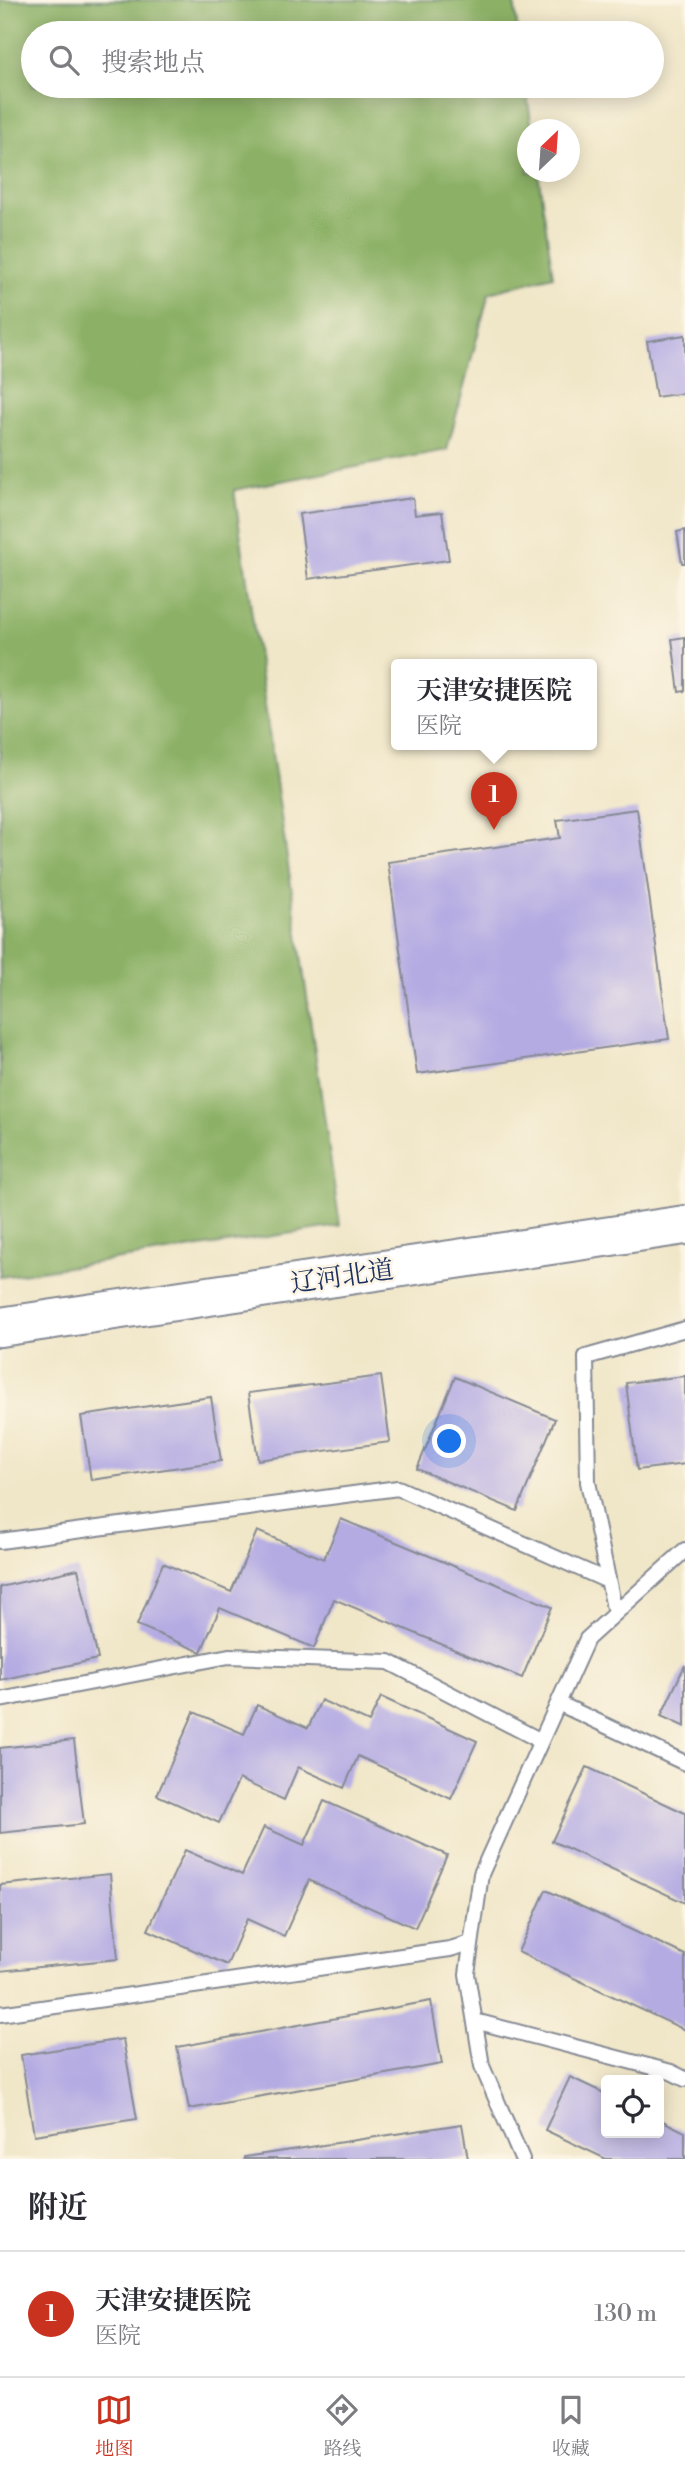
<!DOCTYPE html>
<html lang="zh">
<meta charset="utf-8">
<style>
body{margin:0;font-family:"Libre Bodoni","Noto Serif SC",serif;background:#f7f7f7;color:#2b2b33}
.controls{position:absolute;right:21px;bottom:21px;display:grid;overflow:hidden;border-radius:7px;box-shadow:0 4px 18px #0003}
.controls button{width:63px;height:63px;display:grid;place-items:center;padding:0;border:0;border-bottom:2px solid #e1e1e2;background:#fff;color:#2b2b33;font:35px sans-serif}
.compass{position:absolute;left:517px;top:119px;width:63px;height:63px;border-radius:50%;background:#fff;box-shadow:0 4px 18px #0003;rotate:25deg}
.you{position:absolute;left:450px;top:1442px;width:24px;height:24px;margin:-18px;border:5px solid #fff;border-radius:50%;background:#1a73e8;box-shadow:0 0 0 10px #1a73e833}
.badge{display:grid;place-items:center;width:46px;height:46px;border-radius:50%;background:#c8321e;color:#fff;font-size:23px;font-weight:700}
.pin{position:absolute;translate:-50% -58px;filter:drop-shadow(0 2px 4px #0008)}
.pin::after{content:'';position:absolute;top:37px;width:24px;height:21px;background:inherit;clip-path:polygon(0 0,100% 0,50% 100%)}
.popup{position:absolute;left:391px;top:659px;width:206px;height:91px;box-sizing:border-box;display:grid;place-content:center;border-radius:7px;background:#fff;filter:drop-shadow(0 2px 5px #0005);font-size:23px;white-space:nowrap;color:#7c7c81}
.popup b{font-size:26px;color:#2b2b33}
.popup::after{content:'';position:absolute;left:50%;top:100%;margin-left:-14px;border:14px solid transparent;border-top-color:#fff}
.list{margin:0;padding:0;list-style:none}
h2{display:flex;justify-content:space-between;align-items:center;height:91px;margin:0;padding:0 28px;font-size:30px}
h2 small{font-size:23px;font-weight:400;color:#7c7c81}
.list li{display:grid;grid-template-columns:46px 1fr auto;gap:21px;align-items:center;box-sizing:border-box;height:126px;padding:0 28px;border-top:2px solid #e1e1e2}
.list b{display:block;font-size:26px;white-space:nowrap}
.list p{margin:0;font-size:23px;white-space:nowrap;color:#7c7c81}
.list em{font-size:23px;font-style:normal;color:#7c7c81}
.icon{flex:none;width:38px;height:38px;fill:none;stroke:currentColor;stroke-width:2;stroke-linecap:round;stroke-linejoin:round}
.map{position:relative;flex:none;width:685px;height:2159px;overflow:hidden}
.search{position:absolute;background:#fff;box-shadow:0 4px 18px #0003;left:21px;right:21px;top:21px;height:77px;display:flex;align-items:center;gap:18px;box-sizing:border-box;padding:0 24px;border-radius:38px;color:#7c7c81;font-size:26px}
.sheet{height:217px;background:#fff}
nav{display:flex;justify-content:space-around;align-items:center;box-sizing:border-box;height:98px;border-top:2px solid #e1e1e2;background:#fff;font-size:19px;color:#7c7c81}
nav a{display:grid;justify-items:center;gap:4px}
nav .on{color:#c8321e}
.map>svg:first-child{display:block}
.forest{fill:#8cb166;stroke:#547062;stroke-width:2}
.building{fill:#b4abe3}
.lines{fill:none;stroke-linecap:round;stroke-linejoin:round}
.lane-casing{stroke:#868a93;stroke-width:18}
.secondary-casing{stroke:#868a93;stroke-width:42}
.lane{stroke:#fff;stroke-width:14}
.secondary{stroke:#fff;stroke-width:38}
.labels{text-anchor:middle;stroke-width:5;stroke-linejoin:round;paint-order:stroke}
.street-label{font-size:26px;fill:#1b2f5e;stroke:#fcf5e5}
</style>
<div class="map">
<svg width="685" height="2159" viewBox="0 0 685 2159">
<rect width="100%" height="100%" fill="#fcf5e5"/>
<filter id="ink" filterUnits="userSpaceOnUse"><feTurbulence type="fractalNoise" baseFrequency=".0143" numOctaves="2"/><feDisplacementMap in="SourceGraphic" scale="14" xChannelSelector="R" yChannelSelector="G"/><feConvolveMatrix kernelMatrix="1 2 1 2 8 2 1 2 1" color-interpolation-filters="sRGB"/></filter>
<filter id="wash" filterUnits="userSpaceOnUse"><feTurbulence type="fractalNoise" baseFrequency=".00686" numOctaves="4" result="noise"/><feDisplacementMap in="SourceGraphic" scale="28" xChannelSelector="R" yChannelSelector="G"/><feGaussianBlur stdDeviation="1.57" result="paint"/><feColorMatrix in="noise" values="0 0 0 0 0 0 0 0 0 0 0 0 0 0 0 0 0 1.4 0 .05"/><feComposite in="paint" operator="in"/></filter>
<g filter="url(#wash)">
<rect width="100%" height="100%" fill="#f0e6c8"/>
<!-- forest -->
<path class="forest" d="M 0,0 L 514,0 L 518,33 L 33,33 L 33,86 L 526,86 L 532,129 L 528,130 L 528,172 L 538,172 L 553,276 L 489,293 L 447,450 L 234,490 L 340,1226 L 0,1277 Z"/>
<g id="blocks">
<!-- building -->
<path class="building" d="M 685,335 L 685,393 L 656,397 L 647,341 Z
M 413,498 L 415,515 L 442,512 L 449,560 L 308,579 L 299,514 Z
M 685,530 L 685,563 L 682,563 L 677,532 Z
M 685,637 L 685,691 L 679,692 L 672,639 Z
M 637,809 L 669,1039 L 417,1074 L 388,862 L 560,838 L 557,820 Z
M 381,1376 L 390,1442 L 258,1460 L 248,1393 Z
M 685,1376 L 685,1464 L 637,1470 L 626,1383 Z
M 455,1377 L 555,1419 L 517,1511 L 417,1469 Z
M 211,1397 L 221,1461 L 91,1480 L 81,1416 Z
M 341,1519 L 552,1607 L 522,1678 L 334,1599 L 314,1648 L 220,1608 L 201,1652 L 137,1625 L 163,1563 L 231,1592 L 257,1531 L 324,1559 Z
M 78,1569 L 98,1659 L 0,1680 L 0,1587 Z
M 685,1665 L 685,1727 L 661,1716 Z
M 381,1697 L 477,1741 L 451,1799 L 358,1756 L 344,1788 L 298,1767 L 284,1800 L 239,1779 L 219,1823 L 157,1795 L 194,1712 L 244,1734 L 257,1705 L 308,1728 L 321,1700 L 369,1722 Z
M 74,1740 L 84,1824 L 0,1833 L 0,1748 Z
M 587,1767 L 685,1813 L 685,1903 L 552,1841 Z
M 324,1801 L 447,1855 L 415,1928 L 309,1880 L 284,1936 L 247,1919 L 227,1965 L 148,1930 L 185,1850 L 242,1875 L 264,1827 L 304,1845 Z
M 110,1874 L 118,1959 L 0,1971 L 0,1885 Z
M 546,1890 L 685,1955 L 685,2030 L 518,1952 Z
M 431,2001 L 442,2064 L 189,2109 L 177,2047 Z
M 123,2039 L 137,2119 L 34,2135 L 21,2055 Z
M 570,2077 L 606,2094 L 606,2133 L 659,2133 L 659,2119 L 685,2132 L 685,2159 L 606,2159 L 545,2130 Z
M 462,2124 L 468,2159 L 244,2159 L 244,2157 Z"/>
</g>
</g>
<g filter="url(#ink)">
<use href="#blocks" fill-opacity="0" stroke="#868a93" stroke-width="2"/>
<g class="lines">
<defs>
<path id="lane" d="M 0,1541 L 398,1488 L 608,1581
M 615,1613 L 588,1482 L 586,1357 L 685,1329
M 0,1700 L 229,1656 L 389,1662 L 541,1741
M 558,1703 L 685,1763
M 0,2014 L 450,1949 L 471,1943
M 475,2021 L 671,2072 L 685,2079
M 522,2159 L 482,2066 L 467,1974 L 481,1874 L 587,1639 L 685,1550"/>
<path id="secondary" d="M 0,1327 L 685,1225"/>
</defs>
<!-- lane casing -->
<use href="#lane" class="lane-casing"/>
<!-- secondary casing -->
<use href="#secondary" class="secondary-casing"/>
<!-- lane -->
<use href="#lane" class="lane"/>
<!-- secondary -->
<use href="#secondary" class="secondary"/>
</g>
</g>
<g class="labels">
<!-- street labels -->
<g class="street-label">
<text transform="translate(342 1276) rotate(-8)" y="9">辽河北道</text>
</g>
</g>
</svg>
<div class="controls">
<button><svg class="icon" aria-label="locate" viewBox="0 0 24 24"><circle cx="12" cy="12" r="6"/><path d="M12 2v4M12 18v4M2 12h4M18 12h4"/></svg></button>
</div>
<svg class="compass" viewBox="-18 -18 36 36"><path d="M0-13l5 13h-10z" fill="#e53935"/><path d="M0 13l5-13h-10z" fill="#7c7c81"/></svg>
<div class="you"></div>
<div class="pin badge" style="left:494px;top:830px">1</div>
<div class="popup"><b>天津安捷医院</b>医院</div>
<div class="search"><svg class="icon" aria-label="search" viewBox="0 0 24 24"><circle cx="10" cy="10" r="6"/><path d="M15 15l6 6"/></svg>搜索地点</div>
</div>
<section class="sheet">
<h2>附近<small></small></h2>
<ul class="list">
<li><span class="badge">1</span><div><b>天津安捷医院</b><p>医院</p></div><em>130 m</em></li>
</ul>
</section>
<nav>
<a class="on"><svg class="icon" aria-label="map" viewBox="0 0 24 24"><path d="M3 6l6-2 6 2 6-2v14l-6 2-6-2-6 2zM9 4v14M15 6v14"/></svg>地图</a>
<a><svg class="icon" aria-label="directions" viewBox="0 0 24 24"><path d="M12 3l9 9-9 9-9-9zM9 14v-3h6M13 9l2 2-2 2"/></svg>路线</a>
<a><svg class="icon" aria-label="saved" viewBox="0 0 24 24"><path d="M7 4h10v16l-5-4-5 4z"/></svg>收藏</a>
</nav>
